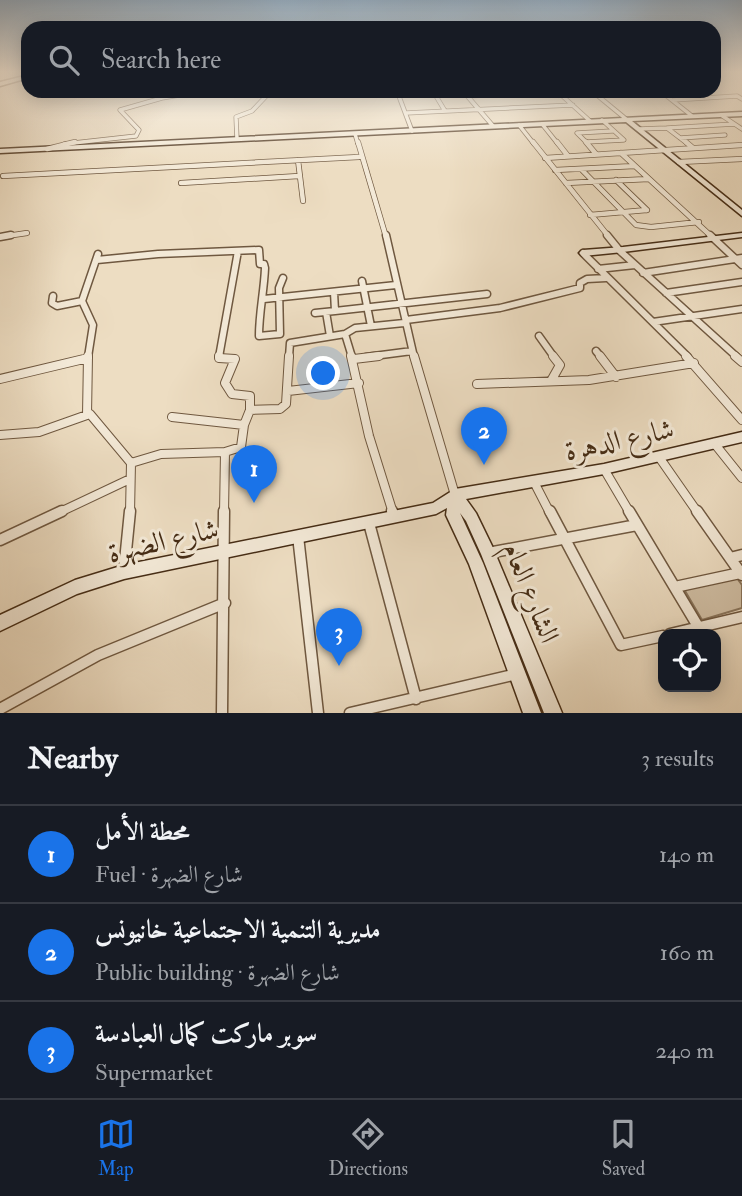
<!DOCTYPE html>
<meta charset="utf-8">
<style>
body{margin:0;font-family:"IM FELL Double Pica",Amiri,serif;background:#20242c;color:#f1f3f6}
.controls{position:absolute;right:21px;bottom:21px;display:grid;overflow:hidden;border-radius:14px;box-shadow:0 4px 18px #0003}
.controls button{width:63px;height:63px;display:grid;place-items:center;padding:0;border:0;border-bottom:2px solid #363941;background:#171b24;color:#f1f3f6;font:35px sans-serif}
.you{position:absolute;left:324px;top:374px;width:24px;height:24px;margin:-18px;border:5px solid #fff;border-radius:50%;background:#1a73e8;box-shadow:0 0 0 10px #1a73e833}
.badge{display:grid;place-items:center;width:46px;height:46px;border-radius:50%;background:#1a73e8;color:#fff;font-size:23px;font-weight:700}
.pin{position:absolute;translate:-50% -58px;filter:drop-shadow(0 2px 4px #0008)}
.pin::after{content:'';position:absolute;top:37px;width:24px;height:21px;background:inherit;clip-path:polygon(0 0,100% 0,50% 100%)}
.list{margin:0;padding:0;list-style:none}
h2{display:flex;justify-content:space-between;align-items:center;height:91px;margin:0;padding:0 28px;font-size:30px}
h2 small{font-size:23px;font-weight:400;color:#9ea1a6}
.list li{display:grid;grid-template-columns:46px 1fr auto;gap:21px;align-items:center;box-sizing:border-box;height:98px;padding:0 28px;border-top:2px solid #363941}
.list b{display:block;font-size:26px;white-space:nowrap}
.list p{margin:0;font-size:23px;white-space:nowrap;color:#9ea1a6}
.list em{font-size:23px;font-style:normal;color:#9ea1a6}
.icon{flex:none;width:38px;height:38px;fill:none;stroke:currentColor;stroke-width:2;stroke-linecap:round;stroke-linejoin:round}
.map{position:relative;flex:none;width:742px;height:713px;overflow:hidden}
.search{position:absolute;background:#171b24;box-shadow:0 4px 18px #0003;left:21px;right:21px;top:21px;height:77px;display:flex;align-items:center;gap:18px;box-sizing:border-box;padding:0 24px;border-radius:21px;color:#9ea1a6;font-size:26px}
.sheet{height:385px;background:#171b24}
nav{display:flex;justify-content:space-around;align-items:center;box-sizing:border-box;height:98px;border-top:2px solid #363941;background:#171b24;font-size:19px;color:#9ea1a6}
nav a{display:grid;justify-items:center;gap:4px}
nav .on{color:#1a73e8}
.map>svg:first-child{display:block}
.green{fill:#d0bfa5;stroke:#8a765d;stroke-width:2}
.lines{fill:none;stroke-linecap:round;stroke-linejoin:round}
.street-far4-casing{stroke:#6f5840;stroke-width:5}
.street-far3-casing{stroke:#6f5840;stroke-width:6}
.street-far2-casing{stroke:#6f5840;stroke-width:9}
.street-far1-casing{stroke:#6f5840;stroke-width:10}
.street-casing{stroke:#6f5840;stroke-width:13}
.secondary-casing{stroke:#452c15;stroke-width:3}
.street-far4{stroke:#f3e9d7;stroke-width:3.5}
.street-far3{stroke:#f3e9d7;stroke-width:4.5}
.street-far2{stroke:#f3e9d7;stroke-width:6}
.street-far1{stroke:#f3e9d7;stroke-width:8}
.street{stroke:#f3e9d7;stroke-width:10}
.secondary{fill:#f3e9d7;fill-rule:evenodd}
.labels{text-anchor:middle;stroke-width:6;stroke-linejoin:round;paint-order:stroke}
.near-street-label{font-size:28px;fill:#452c15;stroke:#f3e9d7}
</style>
<div class="map">
<svg width="742" height="713" viewBox="0 0 742 713">
<rect width="100%" height="100%" fill="#edddc2"/>
<filter id="stains"><feTurbulence type="fractalNoise" baseFrequency=".00286" numOctaves="4"/><feColorMatrix values="0 0 0 0 .2 0 0 0 0 .09 0 0 0 0 .02 0 0 0 .5 -.17"/></filter>
<radialGradient id="worn" r=".72"><stop offset=".6" stop-color="#630" stop-opacity="0"/><stop offset="1" stop-color="#630" stop-opacity=".3"/></radialGradient>
<!-- green -->
<path class="green" d="M 731,570 L 742,585 L 742,608 L 702,620 L 681,584 Z"/>
<g class="lines">
<defs>
<path id="street-far4" d="M 397,91 L 412,131
M 433,91 L 445,111
M 463,91 L 493,126
M 592,91 L 626,119
M 558,92 L 590,121
M 663,93 L 692,116
M 467,96 L 584,91
M 673,100 L 737,96 L 742,99
M 406,113 L 573,105
M 721,115 L 742,129
M 542,124 L 558,144
M 519,125 L 534,144
M 639,129 L 667,128
M 355,134 L 358,144
M 680,138 L 725,135
M 237,139 L 236,117 L 252,111 L 271,91
M 586,142 L 577,133 L 612,131
M 64,144 L 136,136 L 139,130 L 120,110 L 162,98 L 204,91
M 588,144 L 586,142 L 624,140 L 602,120
M 688,144 L 667,128 L 734,124"/>
<path id="street-far3" d="M 358,142 L 386,237
M 533,142 L 609,237
M 557,142 L 568,156
M 586,142 L 596,154
M 686,142 L 693,148
M 47,149 L 75,142
M 621,153 L 712,237
M 545,158 L 742,145
M 298,160 L 303,201
M 679,162 L 742,159
M 581,169 L 636,225 L 651,227 L 699,222
M 555,170 L 635,166
M 3,176 L 359,157
M 616,180 L 647,210
M 181,183 L 299,176
M 566,183 L 649,179
M 590,215 L 647,210
M 0,237 L 27,233"/>
<path id="street-far2" d="M 386,235 L 414,357
M 607,235 L 620,251 L 737,357
M 710,235 L 742,265
M 0,237 L 11,235
M 583,253 L 688,357
M 97,260 L 158,254 L 259,250 L 260,264 L 264,264 L 265,268 C 264,292 259,312 259,336 L 280,334 L 279,288 L 283,278
M 598,269 L 635,265
M 643,273 L 742,258
M 362,281 L 371,326
M 666,293 L 742,282
M 53,296 L 52,303 L 57,306 L 82,301 L 93,325 L 88,357
M 264,299 L 396,285
M 82,301 L 98,254
M 335,311 L 487,294
M 326,312 L 330,336
M 315,313 L 335,311 L 334,292
M 406,320 L 500,308 L 580,288 L 580,283 L 587,279 L 606,278
M 653,322 L 742,309
M 345,334 L 352,357
M 539,336 L 554,357
M 596,351 L 601,357
M 219,357 L 238,251
M 289,357 L 290,343 L 345,334 L 355,328 L 404,323
M 366,357 L 412,351"/>
<path id="street-far1" d="M 88,356 L 87,415 L 90,414 L 131,463 L 130,513
M 219,356 L 219,358 L 235,359 L 225,383 L 232,394 L 250,396 L 250,410
M 351,356 L 369,436 L 393,513
M 414,356 L 455,495
M 600,356 L 616,377
M 686,356 L 742,420
M 735,356 L 742,362
M 354,359 L 379,356
M 0,379 L 88,358
M 551,381 L 560,365 L 553,356
M 477,384 L 589,380 L 694,363
M 288,391 L 359,383
M 172,417 L 244,425
M 0,435 L 39,432 L 87,415
M 714,443 L 742,478
M 659,457 L 698,513
M 131,463 L 161,454 L 225,452
M 604,469 L 630,513
M 534,482 L 550,513
M 58,513 L 130,479
M 224,513 L 225,452 L 241,447 L 244,425 L 250,410 L 280,409 L 286,404 L 289,356"/>
<path id="street" d="M 392,511 L 394,517
M 550,511 L 621,645 L 663,636
M 629,511 L 699,628
M 697,511 L 742,575
M 369,523 L 416,699
M 298,536 L 318,713
M 0,540 L 62,511
M 488,553 L 637,525
M 730,558 L 742,555
M 124,571 L 130,511
M 675,587 L 740,573
M 670,634 L 742,617
M 0,709 L 98,655 L 225,603
M 222,713 L 224,511
M 350,713 L 517,674"/>
<path id="secondary" d="M 28,75 L 28,78 L 0,86 L 0,82 Z
M 742,112 L 742,116 L 632,121 L 742,210 L 742,216 L 626,122 L 0,153 L 0,149 Z
M 742,233 L 742,237 L 623,252 L 583,256 L 579,253 L 583,250 L 623,247 Z
M 742,432 L 742,442 L 604,474 L 466,499 L 476,513 L 493,548 L 562,713 L 544,713 L 481,554 L 466,521 L 460,513 L 483,563 L 541,713 L 523,713 L 469,564 L 446,515 L 447,508 L 436,514 L 124,579 L 77,594 L 0,631 L 0,615 L 75,580 L 124,565 L 433,503 L 455,489 L 604,464 Z"/>
</defs>
<!-- street-far4 casing -->
<use href="#street-far4" class="street-far4-casing"/>
<!-- street-far3 casing -->
<use href="#street-far3" class="street-far3-casing"/>
<!-- street-far2 casing -->
<use href="#street-far2" class="street-far2-casing"/>
<!-- street-far1 casing -->
<use href="#street-far1" class="street-far1-casing"/>
<!-- street casing -->
<use href="#street" class="street-casing"/>
<!-- secondary casing -->
<use href="#secondary" class="secondary-casing"/>
<!-- street-far4 -->
<use href="#street-far4" class="street-far4"/>
<!-- street-far3 -->
<use href="#street-far3" class="street-far3"/>
<!-- street-far2 -->
<use href="#street-far2" class="street-far2"/>
<!-- street-far1 -->
<use href="#street-far1" class="street-far1"/>
<!-- street -->
<use href="#street" class="street"/>
<!-- secondary -->
<use href="#secondary" class="secondary"/>
</g>
<!-- sky -->
<linearGradient id="sky" x2="0" y2="1"><stop stop-color="#93acc1"/><stop offset="0.42" stop-color="#f7f0e4"/><stop offset="1" stop-color="#f7f0e4" stop-opacity="0"/></linearGradient>
<rect width="742" height="171" fill="url(#sky)"/>
<g class="labels">
<!-- near-street labels -->
<g class="near-street-label">
<text transform="translate(619 439) rotate(-12)" y="10">شارع الدهرة</text>
<text transform="translate(163 540) rotate(-13)" y="10">شارع الضهرة</text>
<text transform="translate(532 592) rotate(68)" y="10">الشارع العام</text>
</g>
</g>
<rect width="100%" height="100%" filter="url(#stains)"/>
<rect width="100%" height="100%" fill="url(#worn)"/>
</svg>
<div class="controls">
<button><svg class="icon" aria-label="locate" viewBox="0 0 24 24"><circle cx="12" cy="12" r="6"/><path d="M12 2v4M12 18v4M2 12h4M18 12h4"/></svg></button>
</div>
<div class="you"></div>
<div class="pin badge" style="left:254px;top:503px">1</div>
<div class="pin badge" style="left:484px;top:465px">2</div>
<div class="pin badge" style="left:339px;top:666px">3</div>
<div class="search"><svg class="icon" aria-label="search" viewBox="0 0 24 24"><circle cx="10" cy="10" r="6"/><path d="M15 15l6 6"/></svg>Search here</div>
</div>
<section class="sheet">
<h2>Nearby<small>3 results</small></h2>
<ul class="list">
<li><span class="badge">1</span><div><b>محطة الأمل</b><p>Fuel · شارع الضهرة</p></div><em>140 m</em></li>
<li><span class="badge">2</span><div><b>مديرية التنمية الاجتماعية خانيونس</b><p>Public building · شارع الضهرة</p></div><em>160 m</em></li>
<li><span class="badge">3</span><div><b>سوبر ماركت كمال العبادسة</b><p>Supermarket</p></div><em>240 m</em></li>
</ul>
</section>
<nav>
<a class="on"><svg class="icon" aria-label="map" viewBox="0 0 24 24"><path d="M3 6l6-2 6 2 6-2v14l-6 2-6-2-6 2zM9 4v14M15 6v14"/></svg>Map</a>
<a><svg class="icon" aria-label="directions" viewBox="0 0 24 24"><path d="M12 3l9 9-9 9-9-9zM9 14v-3h6M13 9l2 2-2 2"/></svg>Directions</a>
<a><svg class="icon" aria-label="saved" viewBox="0 0 24 24"><path d="M7 4h10v16l-5-4-5 4z"/></svg>Saved</a>
</nav>
